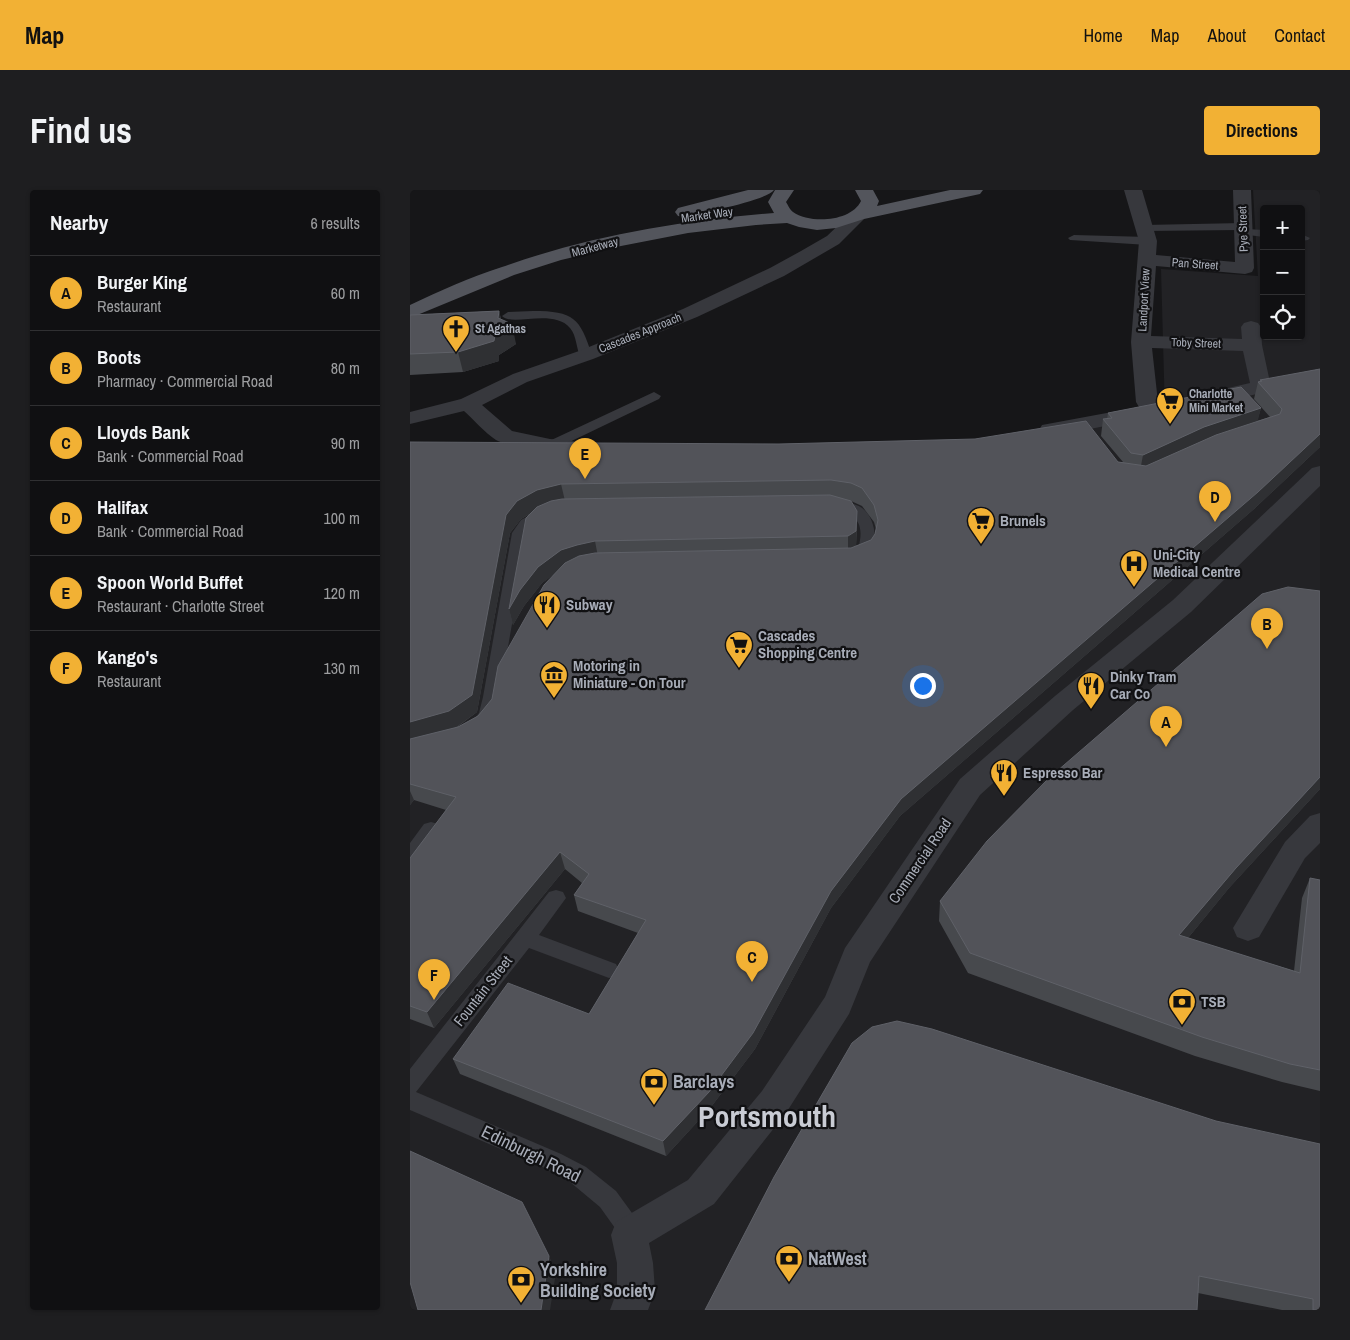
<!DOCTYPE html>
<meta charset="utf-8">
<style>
body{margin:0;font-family:"Archivo Narrow",sans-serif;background:#1e1e20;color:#f1f3f6}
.controls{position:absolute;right:15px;top:15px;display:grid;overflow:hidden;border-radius:5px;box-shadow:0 1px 4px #0004}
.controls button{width:45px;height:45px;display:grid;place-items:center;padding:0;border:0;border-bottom:1px solid #303032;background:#101012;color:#f1f3f6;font:25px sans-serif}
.you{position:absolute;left:512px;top:495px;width:18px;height:18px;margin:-12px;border:4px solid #fff;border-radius:50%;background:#1a73e8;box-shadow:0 0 0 8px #1a73e833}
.badge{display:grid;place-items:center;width:32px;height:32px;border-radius:50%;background:#f2b134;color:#111;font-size:16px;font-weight:700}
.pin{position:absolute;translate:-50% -41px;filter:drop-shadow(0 1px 2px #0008)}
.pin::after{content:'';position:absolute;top:26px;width:18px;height:15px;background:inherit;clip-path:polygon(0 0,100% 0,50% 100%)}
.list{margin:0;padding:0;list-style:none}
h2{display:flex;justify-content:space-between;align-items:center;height:65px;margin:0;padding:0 20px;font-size:21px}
h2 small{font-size:16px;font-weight:400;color:#9c9d9f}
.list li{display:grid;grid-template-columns:32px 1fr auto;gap:15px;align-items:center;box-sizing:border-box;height:75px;padding:0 20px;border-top:1px solid #303032}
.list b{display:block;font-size:19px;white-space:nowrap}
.list p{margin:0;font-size:16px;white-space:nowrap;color:#9c9d9f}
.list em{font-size:16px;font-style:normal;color:#9c9d9f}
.icon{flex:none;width:28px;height:28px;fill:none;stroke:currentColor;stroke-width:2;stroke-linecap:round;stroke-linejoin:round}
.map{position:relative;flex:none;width:910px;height:1120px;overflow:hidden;border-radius:5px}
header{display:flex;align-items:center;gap:30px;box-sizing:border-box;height:70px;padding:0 25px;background:#f2b134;color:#111}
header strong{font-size:24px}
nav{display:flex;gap:28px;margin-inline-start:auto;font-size:18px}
.intro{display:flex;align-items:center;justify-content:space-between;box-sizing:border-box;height:120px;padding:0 30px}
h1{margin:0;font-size:35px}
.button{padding:12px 22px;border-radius:5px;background:#f2b134;color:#111;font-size:18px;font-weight:700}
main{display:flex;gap:30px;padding:0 30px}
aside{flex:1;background:#101012;border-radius:5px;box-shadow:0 1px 4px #0004}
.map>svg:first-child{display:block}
.built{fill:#222225;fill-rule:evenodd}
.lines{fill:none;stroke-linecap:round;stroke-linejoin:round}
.lane{fill:#37383d;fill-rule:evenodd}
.street{fill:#37383d;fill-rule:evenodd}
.primary{fill:#53555c;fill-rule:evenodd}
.wall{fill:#47494d;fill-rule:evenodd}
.shaded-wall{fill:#2f3033}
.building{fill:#525359;stroke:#5f6168}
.labels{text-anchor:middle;stroke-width:4.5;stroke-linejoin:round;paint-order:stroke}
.far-street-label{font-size:12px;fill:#a8adb8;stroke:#111113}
.far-poi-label{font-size:12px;font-weight:bold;fill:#a8adb8;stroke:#111113;text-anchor:start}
.poi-label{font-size:15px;font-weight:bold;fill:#a8adb8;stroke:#111113;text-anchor:start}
.street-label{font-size:15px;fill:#a8adb8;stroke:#111113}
.near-poi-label{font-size:18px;font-weight:bold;fill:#a8adb8;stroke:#111113;text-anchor:start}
.near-street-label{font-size:18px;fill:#a8adb8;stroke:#111113}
.near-town-label{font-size:30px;font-weight:bold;fill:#c9ccd4;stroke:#111113}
</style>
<header>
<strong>Map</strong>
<nav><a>Home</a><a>Map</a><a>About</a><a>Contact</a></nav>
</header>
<div class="intro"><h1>Find us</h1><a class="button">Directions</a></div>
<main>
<aside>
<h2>Nearby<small>6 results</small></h2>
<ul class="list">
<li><span class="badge">A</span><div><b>Burger King</b><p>Restaurant</p></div><em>60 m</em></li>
<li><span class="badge">B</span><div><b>Boots</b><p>Pharmacy · Commercial Road</p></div><em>80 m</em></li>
<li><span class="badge">C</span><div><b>Lloyds Bank</b><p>Bank · Commercial Road</p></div><em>90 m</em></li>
<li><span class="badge">D</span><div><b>Halifax</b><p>Bank · Commercial Road</p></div><em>100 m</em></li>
<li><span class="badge">E</span><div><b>Spoon World Buffet</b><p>Restaurant · Charlotte Street</p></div><em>120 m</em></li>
<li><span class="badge">F</span><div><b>Kango's</b><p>Restaurant</p></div><em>130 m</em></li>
</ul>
</aside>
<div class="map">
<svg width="910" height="1120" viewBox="0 0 910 1120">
<rect width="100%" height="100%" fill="#161618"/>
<!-- built -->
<path class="built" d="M 843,0 L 910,0 L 910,1120 L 0,1120 L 0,264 L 576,259 L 755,223 L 751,79 L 848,86 ZM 854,19 L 891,19 L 891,146 L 854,146 Z"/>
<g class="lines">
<!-- lane -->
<path class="lane" d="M 833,33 L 839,36 L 836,39 L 854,40 L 854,47 L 830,44 L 828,42 L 830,40 L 734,41 L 728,38 L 734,35 Z
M 891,44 L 900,48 L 898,50 L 891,51 Z
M 664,45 L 738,47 L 744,51 L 738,55 L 660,50 L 658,48 Z
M 123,121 C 164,121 170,128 182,165 L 181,168 L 171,168 C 166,159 167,146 160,138 C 143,118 102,137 92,126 L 98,122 Z
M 244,202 L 251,206 L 249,209 L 145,259 L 140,260 L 133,256 L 135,253 Z
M 426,310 C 435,312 445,313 452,318 C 472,332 469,380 439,372 L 436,368 L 448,359 C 456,331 445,324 421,318 L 419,315 L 421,312 Z
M 134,318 L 139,320 L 141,323 C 135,332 123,333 118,343 L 86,525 C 80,534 76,540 65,536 L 62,532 L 69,523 L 73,507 L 102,343 L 111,330 Z
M 21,632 L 28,634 L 30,639 L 7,672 L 0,674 L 0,653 L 14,634 Z
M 146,700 L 153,702 L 156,708 L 129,745 L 206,774 L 209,780 L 206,786 L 199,788 L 119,758 L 6,902 L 151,964 L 176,977 L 206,1001 L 222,1023 L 231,1045 L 227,1053 L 219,1056 L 211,1053 L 205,1038 L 190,1017 L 160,992 L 135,978 L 0,920 L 0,879 L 139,702 Z"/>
<!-- street -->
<path class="street" d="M 714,0 L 732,0 L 747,51 L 746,65 L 825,72 L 823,0 L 841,0 L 844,78 L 842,82 L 835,84 L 746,76 L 741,146 L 832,149 L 831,137 L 834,133 L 841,131 L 848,133 L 851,137 L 852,155 L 861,197 L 858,201 L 851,203 L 800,215 L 792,214 L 789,209 L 792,204 L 840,193 L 833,161 L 742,158 L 748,212 L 753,220 L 750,225 L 640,247 L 632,245 L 629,240 L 632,235 L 729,217 L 726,212 L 721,152 L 729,51 Z
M 445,24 L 451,25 L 454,29 L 429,54 L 374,86 L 287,127 L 183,169 L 117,192 L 72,215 L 102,241 L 140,249 L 171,252 L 174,257 L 171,262 C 156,265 99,258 86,250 C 75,243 64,230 54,221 L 0,234 L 0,222 L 51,209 L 103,184 L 169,161 L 273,119 L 360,78 L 391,61 L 417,46 L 439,25 Z
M 910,276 L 910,296 L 781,422 L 663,520 L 570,605 L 460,772 L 439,824 L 376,923 L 304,1014 L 239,1053 L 243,1073 L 245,1101 L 238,1120 L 200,1120 L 207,1101 L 207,1073 L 201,1045 L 206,1032 L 278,990 L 352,901 L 415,807 L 435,758 L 550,589 L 645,506 L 763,410 L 902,278 Z
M 910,623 L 910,653 L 895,668 L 849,747 L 838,751 L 827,747 L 823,738 L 875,652 L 900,626 Z"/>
<!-- primary -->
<path class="primary" d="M 338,0 L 364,0 C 356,11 290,23 274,27 L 268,26 L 265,22 L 268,18 Z
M 365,0 L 384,0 L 376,12 C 378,15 380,20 383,22 C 400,34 441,32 451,11 L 445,0 L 463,0 L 469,11 L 467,16 L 540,0 L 573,0 L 570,4 L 454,29 L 426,38 L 407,40 L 389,37 L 377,33 L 346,35 L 278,43 L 211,56 L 151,70 L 104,85 L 0,128 L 0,115 C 30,101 60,87 92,77 C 179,46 273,30 364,23 L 358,12 Z"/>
</g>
<!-- wall -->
<path class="wall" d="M 89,121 L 91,129 L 106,154 L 89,165 L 89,171 L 53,182 L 0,185 L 0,125 Z
M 910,179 L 910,257 L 844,319 L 490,626 L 421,718 L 345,859 L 301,917 L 256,966 L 50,884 L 43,869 L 179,824 L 228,743 L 168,721 L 164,705 L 172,693 L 155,679 L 24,838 L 0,829 L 0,668 L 36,620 L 4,610 L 0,615 L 0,252 L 713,272 L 691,246 L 693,229 L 697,229 L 698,223 L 851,218 L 847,231 L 860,227 L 844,209 L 848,192 L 850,192 L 850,190 ZM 436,310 L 441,311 L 452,316 L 464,332 L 466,339 L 465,344 L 461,350 L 446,356 L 447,337 ZM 120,324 L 99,419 L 103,435 L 114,416 L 132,393 L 144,384 L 82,509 L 68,526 L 46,538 L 67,522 L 100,343 L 111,329 Z
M 910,401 L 910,599 L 819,698 L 778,748 L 884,781 L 892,708 L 900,688 L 910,690 L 910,901 L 872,892 L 785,866 L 558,783 L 529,731 L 530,711 Z
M 806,931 L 910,1120 L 872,1120 L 788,1103 L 295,1120 Z"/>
<!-- shaded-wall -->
<path class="shaded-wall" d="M 89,121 L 93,140 L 102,134 L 106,154 L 89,165 L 89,171 L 53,182 L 48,162 L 85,145 Z
M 851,218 L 847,234 L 730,281 L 733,265 L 794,237 Z
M 910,244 L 910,257 L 844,319 L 490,626 L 421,718 L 345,859 L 301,917 L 256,966 L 253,951 L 421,701 L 491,609 Z
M 151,294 L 155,311 L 131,317 L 111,329 L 100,343 L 67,522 L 45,538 L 0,551 L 0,532 L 96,325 L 107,311 L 127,300 Z
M 447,321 L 446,358 L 438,362 L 438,346 Z
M 185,351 L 188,367 L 155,377 L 132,393 L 114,416 L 103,435 L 99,419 L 110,400 L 128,377 L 151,360 L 167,355 Z
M 910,587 L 910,599 L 819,698 L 764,765 L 769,745 L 826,678 Z
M 0,601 L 4,610 L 0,615 Z
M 150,662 L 155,679 L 24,838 L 17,822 Z
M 139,1066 L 146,1082 L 140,1120 L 131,1120 Z"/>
<!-- building -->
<path class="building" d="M 89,121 L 88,128 L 102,134 L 85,145 L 84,151 L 48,162 L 0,164 L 0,125 Z
M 910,179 L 910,244 L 848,302 L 491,609 L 421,701 L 343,843 L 299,902 L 253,951 L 43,869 L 98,793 L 179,824 L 236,730 L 164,705 L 179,684 L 150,662 L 17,822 L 0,816 L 0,668 L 46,607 L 0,594 L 0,549 L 48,537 L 68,526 L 82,509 L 88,476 L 134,395 L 155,373 L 169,366 L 185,363 L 441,358 L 461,350 L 465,344 L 468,330 L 464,315 L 452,298 L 441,293 L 421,290 L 151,294 L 127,300 L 107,311 L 96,325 L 62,505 L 39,521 L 0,532 L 0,252 L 369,254 L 565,249 L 676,231 L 708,272 L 736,276 L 806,245 L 870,224 L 872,219 L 848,192 L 852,191 L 850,190 Z
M 831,197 L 851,218 L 794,237 L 733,265 L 721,263 L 693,229 L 702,228 L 698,223 Z
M 420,305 L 441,311 L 447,321 L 446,341 L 438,346 L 185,351 L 167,355 L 151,360 L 128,377 L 110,400 L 99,419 L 116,328 L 127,317 L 141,311 L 152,309 Z
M 878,397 L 910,401 L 910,587 L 826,678 L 769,745 L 890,783 L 900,688 L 910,690 L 910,880 L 880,874 L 792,847 L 560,763 L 530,711 L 577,651 L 639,588 L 852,404 Z
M 487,831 L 522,839 L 806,931 L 910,954 L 910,1120 L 903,1120 L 903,1109 L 789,1086 L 787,1120 L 295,1120 L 364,987 L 442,853 L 462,837 Z
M 0,961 L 112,1012 L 139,1066 L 131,1120 L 8,1120 L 0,1092 Z"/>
<!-- icons -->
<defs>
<symbol id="church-pin" viewBox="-11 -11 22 30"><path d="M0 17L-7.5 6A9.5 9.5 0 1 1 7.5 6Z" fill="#f2b134" stroke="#111113"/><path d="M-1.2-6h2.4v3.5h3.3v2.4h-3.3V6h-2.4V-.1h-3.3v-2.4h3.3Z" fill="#111"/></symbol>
<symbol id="supermarket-pin" viewBox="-11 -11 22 30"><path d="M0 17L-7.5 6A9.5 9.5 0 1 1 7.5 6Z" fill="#f2b134" stroke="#111113"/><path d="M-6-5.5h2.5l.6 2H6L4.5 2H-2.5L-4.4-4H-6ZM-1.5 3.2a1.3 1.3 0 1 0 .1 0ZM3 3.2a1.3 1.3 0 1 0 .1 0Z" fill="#111"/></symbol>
<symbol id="hospital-pin" viewBox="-11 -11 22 30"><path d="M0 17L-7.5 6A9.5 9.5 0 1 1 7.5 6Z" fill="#f2b134" stroke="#111113"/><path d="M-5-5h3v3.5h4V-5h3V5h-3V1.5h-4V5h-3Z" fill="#111"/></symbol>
<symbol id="restaurant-pin" viewBox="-11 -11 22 30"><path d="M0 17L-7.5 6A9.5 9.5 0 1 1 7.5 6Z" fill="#f2b134" stroke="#111113"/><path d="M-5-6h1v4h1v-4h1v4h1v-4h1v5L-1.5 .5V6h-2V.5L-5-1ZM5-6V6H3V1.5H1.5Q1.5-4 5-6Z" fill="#111"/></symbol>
<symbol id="museum-pin" viewBox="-11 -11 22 30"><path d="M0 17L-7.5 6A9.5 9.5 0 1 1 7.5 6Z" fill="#f2b134" stroke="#111113"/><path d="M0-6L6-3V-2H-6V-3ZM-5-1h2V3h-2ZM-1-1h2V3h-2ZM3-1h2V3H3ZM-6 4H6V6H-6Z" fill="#111"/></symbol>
<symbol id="bank-pin" viewBox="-11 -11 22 30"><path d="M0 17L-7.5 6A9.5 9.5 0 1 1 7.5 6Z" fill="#f2b134" stroke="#111113"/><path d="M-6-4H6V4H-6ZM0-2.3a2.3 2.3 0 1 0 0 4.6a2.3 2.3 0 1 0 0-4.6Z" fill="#111"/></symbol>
</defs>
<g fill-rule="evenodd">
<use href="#church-pin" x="30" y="123" width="32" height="43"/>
<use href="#supermarket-pin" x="744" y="195" width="32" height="43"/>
<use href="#supermarket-pin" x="555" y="315" width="32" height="43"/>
<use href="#hospital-pin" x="708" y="358" width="32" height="43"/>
<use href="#restaurant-pin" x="121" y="399" width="32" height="43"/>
<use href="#supermarket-pin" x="313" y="439" width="32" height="43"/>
<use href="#museum-pin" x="128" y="469" width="32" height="43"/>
<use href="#restaurant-pin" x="665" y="480" width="32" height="43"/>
<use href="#restaurant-pin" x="578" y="567" width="32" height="43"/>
<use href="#bank-pin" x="756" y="796" width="32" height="43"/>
<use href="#bank-pin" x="228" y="876" width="32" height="43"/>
<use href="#bank-pin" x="363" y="1053" width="32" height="43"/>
<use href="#bank-pin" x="95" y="1074" width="32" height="43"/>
</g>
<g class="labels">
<!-- far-street labels -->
<g class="far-street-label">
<text transform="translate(297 25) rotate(-8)" y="4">Market Way</text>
<text transform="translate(833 39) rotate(-92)" y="4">Pye Street</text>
<text transform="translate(185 57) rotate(-15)" y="4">Marketway</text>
<text transform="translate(785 74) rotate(4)" y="4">Pan Street</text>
<text transform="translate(734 110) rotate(-87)" y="4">Landport View</text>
<text transform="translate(230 143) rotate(-22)" y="4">Cascades Approach</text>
<text transform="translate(786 153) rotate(2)" y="4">Toby Street</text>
</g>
<!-- far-poi labels -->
<g class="far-poi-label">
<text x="65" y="143">St Agathas</text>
<text x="779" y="208">Charlotte<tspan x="779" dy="14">Mini Market</tspan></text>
</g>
<!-- poi labels -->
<g class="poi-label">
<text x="590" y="336">Brunels</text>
<text x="743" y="370">Uni-City<tspan x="743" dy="17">Medical Centre</tspan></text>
<text x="156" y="420">Subway</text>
<text x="348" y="451">Cascades<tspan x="348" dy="17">Shopping Centre</tspan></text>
<text x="163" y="481">Motoring in<tspan x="163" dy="17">Miniature - On Tour</tspan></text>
<text x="700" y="492">Dinky Tram<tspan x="700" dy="17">Car Co</tspan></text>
<text x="613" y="588">Espresso Bar</text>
<text x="791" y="817">TSB</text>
</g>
<!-- street labels -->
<g class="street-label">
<text transform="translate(510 671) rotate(-56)" y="5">Commercial Road</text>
<text transform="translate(73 801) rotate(-52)" y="5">Fountain Street</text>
</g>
<!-- near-poi labels -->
<g class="near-poi-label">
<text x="263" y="898">Barclays</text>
<text x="398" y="1075">NatWest</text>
<text x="130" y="1086">Yorkshire<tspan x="130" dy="21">Building Society</tspan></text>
</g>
<!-- near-street labels -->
<g class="near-street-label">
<text transform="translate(121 964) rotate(26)" y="6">Edinburgh Road</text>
</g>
<!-- near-town labels -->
<g class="near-town-label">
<text x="357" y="937">Portsmouth</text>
</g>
</g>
</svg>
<div class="controls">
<button>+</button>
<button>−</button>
<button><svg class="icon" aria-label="locate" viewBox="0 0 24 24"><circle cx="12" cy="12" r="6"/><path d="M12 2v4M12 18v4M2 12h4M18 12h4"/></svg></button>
</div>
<div class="you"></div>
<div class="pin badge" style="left:756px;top:557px">A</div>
<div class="pin badge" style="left:857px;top:459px">B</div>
<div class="pin badge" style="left:342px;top:792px">C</div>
<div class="pin badge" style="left:805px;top:332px">D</div>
<div class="pin badge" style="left:175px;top:289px">E</div>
<div class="pin badge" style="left:24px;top:810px">F</div>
</div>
</main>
